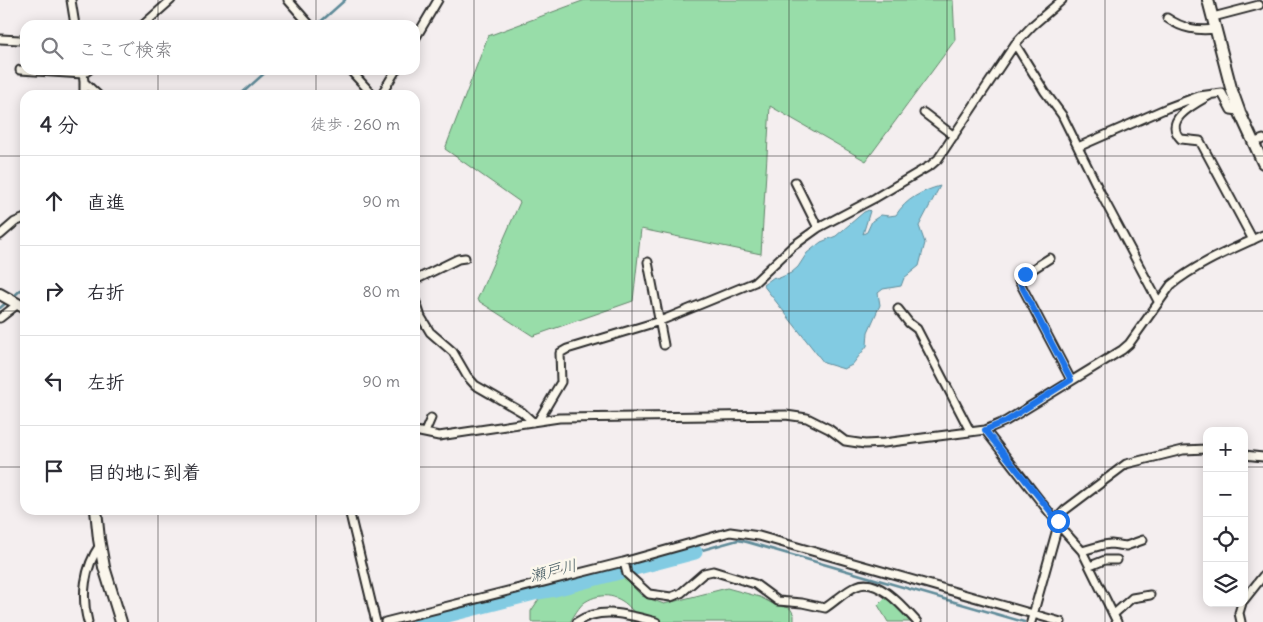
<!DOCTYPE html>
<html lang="ja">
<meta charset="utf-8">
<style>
body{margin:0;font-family:Delius,"Klee One",sans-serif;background:#f7f7f7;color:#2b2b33}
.controls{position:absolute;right:15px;bottom:15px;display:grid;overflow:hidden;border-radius:10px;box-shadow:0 2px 12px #0003}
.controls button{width:45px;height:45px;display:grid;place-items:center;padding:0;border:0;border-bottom:1px solid #e1e1e2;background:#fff;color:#2b2b33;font:25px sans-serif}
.stop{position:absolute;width:15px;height:15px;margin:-11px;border:4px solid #1a73e8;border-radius:50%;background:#fff}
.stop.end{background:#1a73e8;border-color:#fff;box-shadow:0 1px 5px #0008}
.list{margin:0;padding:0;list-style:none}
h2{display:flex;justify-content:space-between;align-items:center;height:65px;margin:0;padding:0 20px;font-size:21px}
h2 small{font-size:16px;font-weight:400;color:#7c7c81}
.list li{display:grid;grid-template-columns:32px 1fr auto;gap:15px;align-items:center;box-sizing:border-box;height:90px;padding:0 20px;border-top:1px solid #e1e1e2}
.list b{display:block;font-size:19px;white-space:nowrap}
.list em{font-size:16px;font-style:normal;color:#7c7c81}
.icon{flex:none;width:28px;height:28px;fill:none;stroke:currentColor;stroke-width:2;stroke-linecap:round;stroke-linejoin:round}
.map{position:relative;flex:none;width:1263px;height:622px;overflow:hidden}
.search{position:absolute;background:#fff;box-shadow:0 2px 12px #0003;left:20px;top:20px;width:400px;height:55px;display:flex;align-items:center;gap:12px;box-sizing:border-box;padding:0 18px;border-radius:15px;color:#7c7c81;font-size:19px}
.panel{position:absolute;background:#fff;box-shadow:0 2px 12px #0003;left:20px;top:90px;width:400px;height:425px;border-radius:15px}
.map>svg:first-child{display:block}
.green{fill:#98dda9;stroke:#62846a}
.water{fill:#82cbe2;stroke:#5f8b99}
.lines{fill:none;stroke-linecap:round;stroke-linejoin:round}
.stream{stroke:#5f8b99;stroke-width:2.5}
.river{stroke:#82cbe2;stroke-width:15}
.street-casing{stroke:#2b2b2b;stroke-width:11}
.secondary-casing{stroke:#2b2b2b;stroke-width:14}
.street{stroke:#fbf7ec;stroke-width:7}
.secondary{stroke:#fbf7ec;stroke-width:10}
.route{stroke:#1a73e8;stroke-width:6}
.grid{fill:none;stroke:#2b2b2b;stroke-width:1;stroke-opacity:0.55}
.labels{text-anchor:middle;stroke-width:5;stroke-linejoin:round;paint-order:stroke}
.water-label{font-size:16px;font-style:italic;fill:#455b62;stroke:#fbf7ec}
</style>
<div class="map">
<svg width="1263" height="622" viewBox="0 0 1263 622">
<rect width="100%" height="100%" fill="#f4eeef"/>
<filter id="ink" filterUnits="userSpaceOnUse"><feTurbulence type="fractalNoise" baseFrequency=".02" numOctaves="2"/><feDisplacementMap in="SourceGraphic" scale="10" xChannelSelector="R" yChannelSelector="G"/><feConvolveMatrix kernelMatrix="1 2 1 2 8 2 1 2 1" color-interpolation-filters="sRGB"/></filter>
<g filter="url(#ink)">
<!-- green -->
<path class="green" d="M 585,0 L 953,0 L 955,40 L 866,161 L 770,106 L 761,254 L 641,229 L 633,301 L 533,336 L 477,300 L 520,202 L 445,149 L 488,36 Z
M 622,576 L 642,596 L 664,604 L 727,588 L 760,597 L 775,605 L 790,608 L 794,615 L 794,622 L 630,622 L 632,610 C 620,595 602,591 585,602 C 579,606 574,616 570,622 L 531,622 L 531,611 L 541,596 Z
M 886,597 L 913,622 L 888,622 L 878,605 Z"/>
<!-- water -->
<path class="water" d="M 940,186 L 919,226 L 925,243 L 919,266 L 904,278 L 901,286 L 883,289 L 878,293 L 880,305 L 868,332 L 867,346 L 852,365 L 844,369 L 824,363 L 763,285 L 774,277 L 777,279 L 791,273 L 798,267 L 807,253 L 821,242 L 836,236 L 864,212 L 869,210 L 870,211 L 863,234 L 867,232 L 872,221 L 881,215 L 889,216 L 896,215 C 906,199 922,191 940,186 Z"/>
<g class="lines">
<!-- stream -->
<path class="stream" d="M 317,25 L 345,0
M 240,95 L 268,70
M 13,297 L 25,286
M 0,308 L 7,302
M 695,552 L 738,540 L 747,542 L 1024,622"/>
<!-- river -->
<path class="river" d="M 420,622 L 538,592 L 555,589 L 695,552"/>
<defs>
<path id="street" d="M 71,0 L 75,25
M 288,0 L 310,25
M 1213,17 L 1259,5
M 1167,18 C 1183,29 1197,31 1216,29
M 143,25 L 171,0
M 0,39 L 20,40
M 415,39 L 438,0
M 1015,44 L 1045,92 L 1062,115 L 1102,196 L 1158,301
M 20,70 L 83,74 L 89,70
M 350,70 L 373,95
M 83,72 L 84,82 L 98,95
M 1212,94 C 1197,103 1161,119 1181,139 L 1200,141 L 1253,240
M 84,95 L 84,82
M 381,95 L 396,70
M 924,113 L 954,136
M 1253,143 L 1263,139
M 1078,147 L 1167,108 L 1199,96 L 1222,93 L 1231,110 L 1239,111
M 795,182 L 818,228
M 0,235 L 15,222 L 25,218
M 1050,258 L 1025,274 L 1019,281 L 1071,380
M 648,262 L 664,345
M 415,280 L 458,259 L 465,258
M 415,299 L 421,317 L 430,332 L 453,352 L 467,376 L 475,385 L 522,412 L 533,422
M 898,309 L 909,323 L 917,329 L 970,431
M 0,318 L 18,304
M 538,421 L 561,382 L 560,353 L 567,349 L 660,321 L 755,282 L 793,246 L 818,228 L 875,198 L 931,165 L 938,159 L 1015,44 L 1033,25 L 1062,0
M 985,430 L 1063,530 L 1082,551 L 1117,622
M 415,431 L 439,436 L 559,418 L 786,415 L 807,418 L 829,429 L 845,441 L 865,444 L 884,443 L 985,430 L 1006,421 L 1122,350 L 1129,344 L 1171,285 C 1196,264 1233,249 1263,235
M 425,432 L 431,418
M 1244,455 L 1263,457
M 349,510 L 376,622
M 1082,551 L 1103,545 L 1111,544 L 1126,546 L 1143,540
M 624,562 L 627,574 L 649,594 L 671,597 L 681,593 L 704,573 L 713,571 L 755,584 L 778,601 L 802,603 L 825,608 C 836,601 845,591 857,586 C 878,576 905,609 917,622
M 1090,566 L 1105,560 L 1117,560
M 1244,600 L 1263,576
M 1114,614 L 1132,598 L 1150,595
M 88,622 C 81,596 84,568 100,545
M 385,622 L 623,562 L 730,532 L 759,536 L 1061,622
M 577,622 C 601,606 630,615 656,622
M 1031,622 L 1057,529 C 1057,521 1058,516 1065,510 L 1126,464 L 1183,450 L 1207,449
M 1241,622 L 1239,613 L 1242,603"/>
<path id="secondary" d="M 1208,0 L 1231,88 L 1240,113 L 1263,163
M 0,294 L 25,308
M 96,510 L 99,539 L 104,567 L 121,622"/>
</defs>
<!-- street casing -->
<use href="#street" class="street-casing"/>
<!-- secondary casing -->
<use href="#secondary" class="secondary-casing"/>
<!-- street -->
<use href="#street" class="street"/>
<!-- secondary -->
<use href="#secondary" class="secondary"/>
</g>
</g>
<g class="lines" filter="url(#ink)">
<!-- route -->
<path class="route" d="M 1025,274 L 1020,279 L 1020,283 L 1071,380 L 1006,421 L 985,430 L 1058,521"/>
</g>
<!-- grid -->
<path class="grid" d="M 158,0 L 158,25M 316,0 L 316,25M 474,0 L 474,622M 632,0 L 632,622M 789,0 L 789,622M 947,0 L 947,622M 1105,0 L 1105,622M 158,70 L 158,95M 316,70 L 316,95M 0,156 L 25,156M 415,156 L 1263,156M 0,311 L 25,311M 415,311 L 1263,311M 0,467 L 25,467M 415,467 L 1207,467M 1244,467 L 1263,467M 158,510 L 158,622M 316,510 L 316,622"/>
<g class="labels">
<!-- water labels -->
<g class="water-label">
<text transform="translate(553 570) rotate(-14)" y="6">瀬戸川</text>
</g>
</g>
</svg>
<div class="controls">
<button>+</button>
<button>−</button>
<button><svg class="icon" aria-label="locate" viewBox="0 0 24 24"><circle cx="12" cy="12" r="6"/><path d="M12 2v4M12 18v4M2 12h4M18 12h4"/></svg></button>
<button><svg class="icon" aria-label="layers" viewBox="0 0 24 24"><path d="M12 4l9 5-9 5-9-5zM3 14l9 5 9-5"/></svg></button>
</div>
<div class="stop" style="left:1058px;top:521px"></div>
<div class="stop end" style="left:1025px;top:274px"></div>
<div class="search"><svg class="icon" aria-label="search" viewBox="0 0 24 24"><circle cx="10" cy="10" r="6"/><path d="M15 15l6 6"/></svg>ここで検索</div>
<section class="panel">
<h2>4 分<small>徒歩 · 260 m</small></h2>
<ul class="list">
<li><svg class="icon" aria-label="ahead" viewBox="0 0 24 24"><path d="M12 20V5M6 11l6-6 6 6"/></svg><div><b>直進</b></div><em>90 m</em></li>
<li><svg class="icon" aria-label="right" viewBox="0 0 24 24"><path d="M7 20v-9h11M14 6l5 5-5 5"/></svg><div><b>右折</b></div><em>80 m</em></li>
<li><svg class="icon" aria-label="left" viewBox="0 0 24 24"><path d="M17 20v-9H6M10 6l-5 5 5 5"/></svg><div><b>左折</b></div><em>90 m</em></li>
<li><svg class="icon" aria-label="arrive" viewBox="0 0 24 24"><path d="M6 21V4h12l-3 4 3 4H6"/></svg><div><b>目的地に到着</b></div></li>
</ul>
</section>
</div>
